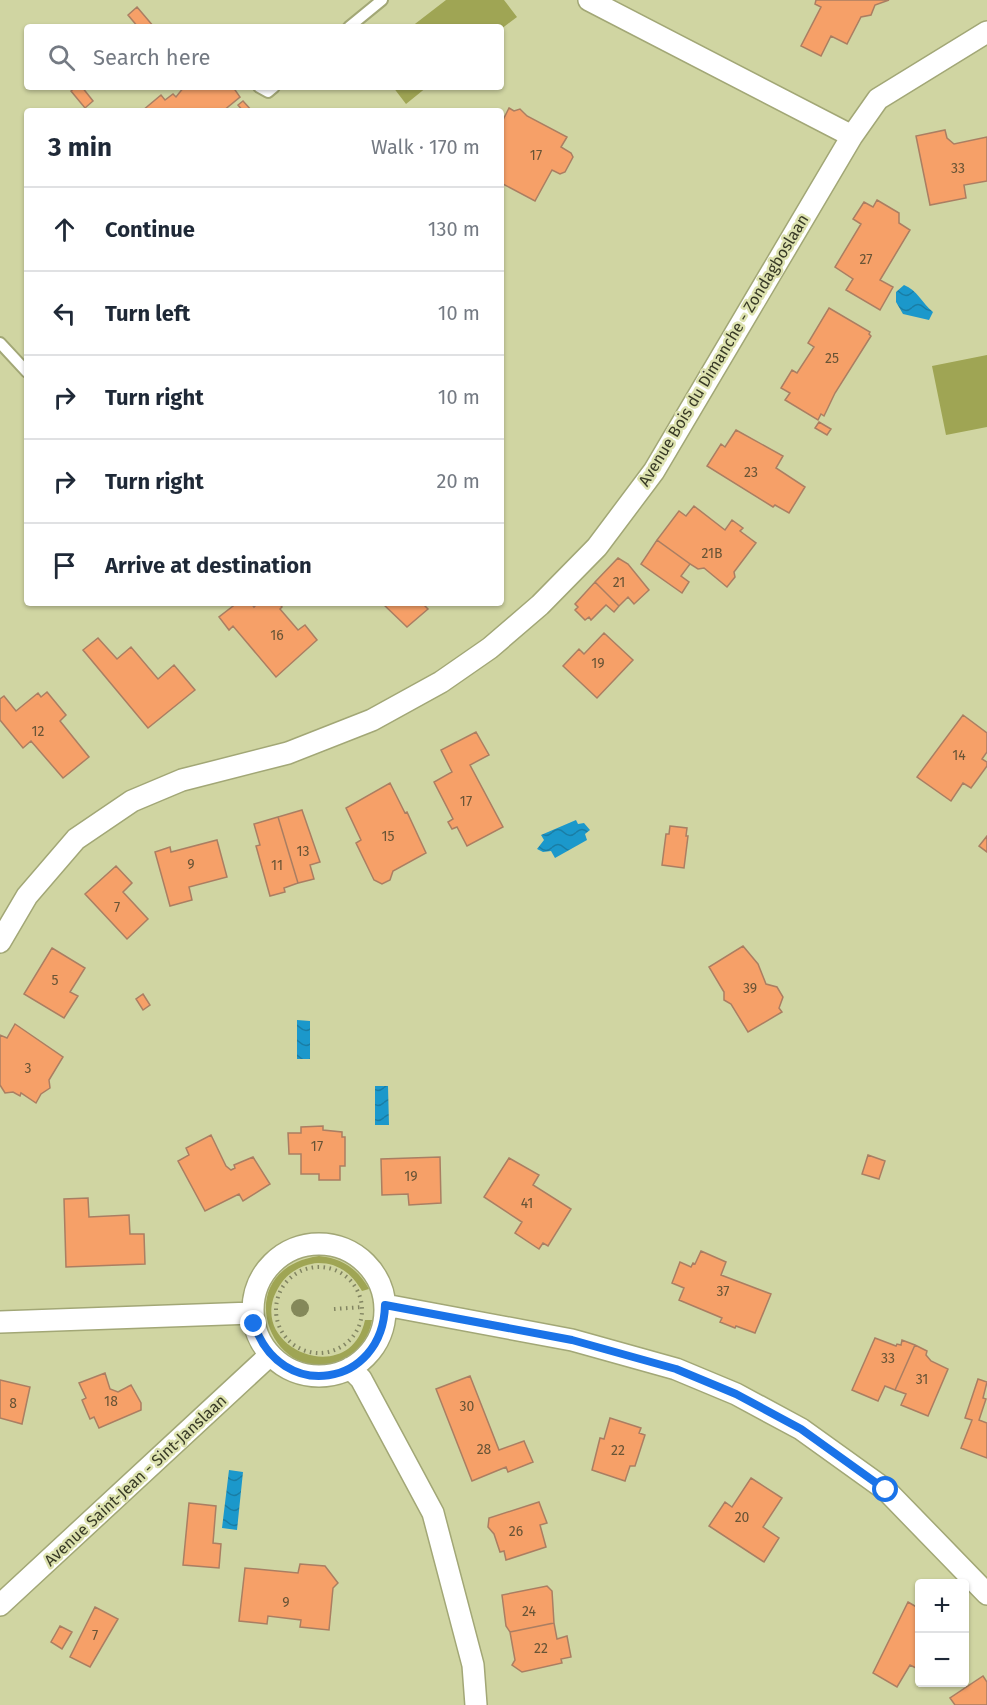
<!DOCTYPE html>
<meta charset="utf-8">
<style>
body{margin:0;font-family:"Fira Sans",sans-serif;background:#f2f2f3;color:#1f2937}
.controls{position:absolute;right:18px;bottom:18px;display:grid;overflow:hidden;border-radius:6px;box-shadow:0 2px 4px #0004}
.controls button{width:54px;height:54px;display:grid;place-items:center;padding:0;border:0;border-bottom:2px solid #e0e1e3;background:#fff;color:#1f2937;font:30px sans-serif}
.stop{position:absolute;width:18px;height:18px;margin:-14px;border:4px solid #1a73e8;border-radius:50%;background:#fff}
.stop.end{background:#1a73e8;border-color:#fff;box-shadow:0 2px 6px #0008}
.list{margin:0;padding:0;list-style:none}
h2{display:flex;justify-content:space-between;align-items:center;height:78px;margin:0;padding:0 24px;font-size:26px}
h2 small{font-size:20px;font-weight:400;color:#747a83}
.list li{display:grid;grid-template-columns:39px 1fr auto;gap:18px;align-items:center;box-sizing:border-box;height:84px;padding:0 24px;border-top:2px solid #e0e1e3}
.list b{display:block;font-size:22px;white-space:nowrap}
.list em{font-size:20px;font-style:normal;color:#747a83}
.icon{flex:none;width:33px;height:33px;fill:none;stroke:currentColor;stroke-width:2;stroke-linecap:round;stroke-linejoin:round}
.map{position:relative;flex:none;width:987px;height:1705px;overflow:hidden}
.search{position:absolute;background:#fff;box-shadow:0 2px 4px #0004;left:24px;top:24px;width:480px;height:66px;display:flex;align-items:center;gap:15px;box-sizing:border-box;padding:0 21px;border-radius:6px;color:#747a83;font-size:22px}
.panel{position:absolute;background:#fff;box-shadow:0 2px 4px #0004;left:24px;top:108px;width:480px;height:498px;border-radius:6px}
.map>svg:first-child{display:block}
.green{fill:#9fa554}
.water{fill:url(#water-waves)}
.building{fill:#f6a068;stroke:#aa7e62;stroke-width:1.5}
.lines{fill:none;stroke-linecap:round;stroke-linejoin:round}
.lane-casing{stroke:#a2a776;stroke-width:14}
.street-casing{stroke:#a2a776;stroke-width:24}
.path{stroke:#828562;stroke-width:4;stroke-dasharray:1.5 4.5;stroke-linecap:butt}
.lane{stroke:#fff;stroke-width:10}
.street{stroke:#fff;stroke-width:21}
.tree{fill:#84885a}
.route{stroke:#1a73e8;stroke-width:8}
.labels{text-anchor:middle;stroke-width:5;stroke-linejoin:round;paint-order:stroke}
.number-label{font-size:14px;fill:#685436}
.street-label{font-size:16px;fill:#383a26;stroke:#dde2af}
</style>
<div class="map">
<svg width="987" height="1705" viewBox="0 0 987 1705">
<defs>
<pattern id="water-waves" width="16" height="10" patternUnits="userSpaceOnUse" patternTransform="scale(1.5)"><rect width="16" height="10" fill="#1b98cb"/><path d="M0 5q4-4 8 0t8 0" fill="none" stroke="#197da5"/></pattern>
</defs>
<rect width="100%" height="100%" fill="#d0d5a2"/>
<!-- green -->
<path class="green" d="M 446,0 L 504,0 L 517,17 L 501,29 L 501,27 L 411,27 Z
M 393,87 L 427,87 L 406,104 Z
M 987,355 L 987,427 L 946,435 L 932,366 Z
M 319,1256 C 342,1258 358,1269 369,1289 L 362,1291 C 352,1274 339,1263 318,1263 C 303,1264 288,1272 280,1285 C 240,1346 350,1392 365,1320 L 372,1320 C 370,1335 360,1349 347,1357 C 274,1398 222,1270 319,1256 Z"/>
<!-- water -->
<path class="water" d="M 904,285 C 917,290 922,303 933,312 L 929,320 L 903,314 L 896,302 L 896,292 Z
M 576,820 L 578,824 L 584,823 L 590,830 L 585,834 L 587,840 L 555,858 L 551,851 L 543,852 L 537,849 L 544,840 L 541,835 Z
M 297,1020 L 310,1021 L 310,1059 L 297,1059 Z
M 375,1086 L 388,1086 L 389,1125 L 375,1125 Z
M 229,1470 L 243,1472 L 237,1530 L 222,1528 Z"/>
<!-- building -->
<path class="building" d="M 816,0 L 889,0 L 875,5 L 871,15 L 861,17 L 847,44 L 831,36 L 821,56 L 801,46 L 821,7 L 815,4 Z
M 137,7 L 154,27 L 138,27 L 128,15 Z
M 76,87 L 82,87 L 93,101 L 85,108 L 71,91 Z
M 184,87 L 233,87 L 240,97 L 223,111 L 142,111 L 161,95 L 165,100 L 173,94 L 176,97 Z
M 243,101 L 252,111 L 243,111 L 238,105 Z
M 509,108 L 514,111 L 520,109 L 527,116 L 567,137 L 561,147 L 571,153 L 573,157 L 565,172 L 560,174 L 552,170 L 535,201 L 501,183 L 501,124 Z
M 945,130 L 947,138 L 954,144 L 987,137 L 987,181 L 964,185 L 966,198 L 930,205 L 916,136 Z
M 877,200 L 899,213 L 899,223 L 910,230 L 880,280 L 893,287 L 880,310 L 846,290 L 853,279 L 835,267 L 861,224 L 853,219 L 864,202 L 873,207 Z
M 829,308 L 870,332 L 869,334 L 871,336 L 835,393 L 824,416 L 821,414 L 818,420 L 785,400 L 790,393 L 781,388 L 792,370 L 797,373 L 814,347 L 808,343 Z
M 819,422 L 831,429 L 827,435 L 815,428 Z
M 736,430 L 783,456 L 776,468 L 805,487 L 789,513 L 775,505 L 773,507 L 707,466 L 721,444 L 725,447 Z
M 694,506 L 725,530 L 732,520 L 743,528 L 740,531 L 756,543 L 734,572 L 735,577 L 727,587 L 704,568 L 698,569 L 690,564 L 657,540 L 679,511 L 686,516 Z
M 657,540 L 690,564 L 681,576 L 689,582 L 682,593 L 641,564 Z
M 618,558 L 628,564 L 649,590 L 634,604 L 628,597 L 619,606 L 595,582 Z
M 595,582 L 619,606 L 614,612 L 606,605 L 591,620 L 589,617 L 585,620 L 575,610 L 578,607 L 575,604 Z
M 237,603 L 251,603 L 254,607 L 258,603 L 279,603 L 282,607 L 280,609 L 298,630 L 305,625 L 317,640 L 276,677 L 233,626 L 229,630 L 219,617 Z
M 382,603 L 422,603 L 428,609 L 407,627 Z
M 604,633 L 633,660 L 597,698 L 563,666 L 579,649 L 584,654 Z
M 98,638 L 117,659 L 131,647 L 158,679 L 174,665 L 195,690 L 148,728 L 83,650 Z
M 47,692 L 66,715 L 60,721 L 89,757 L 63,778 L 31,741 L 23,748 L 0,720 L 0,699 L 4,696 L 16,711 L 38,693 L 41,697 Z
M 963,715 L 987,733 L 987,752 L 982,759 L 987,762 L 987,766 L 971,788 L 963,783 L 951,801 L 917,777 Z
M 476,732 L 489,755 L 470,765 L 503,827 L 467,846 L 457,827 L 452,829 L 448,822 L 453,819 L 434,782 L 452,772 L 441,750 Z
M 390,783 L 405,813 L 407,812 L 426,853 L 393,871 L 390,880 L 382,884 L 374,880 L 356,843 L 361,840 L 346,808 Z
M 302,810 L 320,862 L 310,865 L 314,879 L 298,883 L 278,817 Z
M 278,817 L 298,883 L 284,888 L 285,892 L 270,896 L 256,846 L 260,845 L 254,824 Z
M 670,826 L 687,828 L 686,836 L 688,836 L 684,868 L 662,865 L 666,834 L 669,834 Z
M 987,836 L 987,852 L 979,846 Z
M 217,840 L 227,877 L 189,887 L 192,900 L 170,906 L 155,852 L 170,847 L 171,852 Z
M 116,866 L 132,883 L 123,892 L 148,919 L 127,939 L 85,894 Z
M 743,946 L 758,964 L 766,984 L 777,987 L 783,997 L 779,1008 L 782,1012 L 748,1032 L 731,1004 L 724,1000 L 724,992 L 709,967 Z
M 52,948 L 85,968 L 70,992 L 78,996 L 64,1018 L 24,994 Z
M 143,994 L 150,1005 L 143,1010 L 136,999 Z
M 15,1024 L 63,1057 L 49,1080 L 50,1088 L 41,1094 L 36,1103 L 21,1093 L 20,1096 L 13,1092 L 5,1093 L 0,1085 L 0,1035 L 7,1038 Z
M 323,1126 L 323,1130 L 342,1132 L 342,1137 L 345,1137 L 345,1166 L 340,1166 L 340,1180 L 319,1180 L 319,1174 L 301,1174 L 301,1154 L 289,1154 L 288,1133 L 301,1133 L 301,1127 Z
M 211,1135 L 226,1166 L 231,1170 L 235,1168 L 234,1165 L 253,1157 L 270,1184 L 243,1201 L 239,1194 L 205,1211 L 178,1161 L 189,1155 L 186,1148 Z
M 868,1155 L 885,1161 L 879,1179 L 862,1174 Z
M 440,1157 L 441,1203 L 409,1205 L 408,1194 L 382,1195 L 381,1159 Z
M 509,1158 L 539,1175 L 533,1185 L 571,1209 L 548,1246 L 543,1243 L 539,1249 L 515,1233 L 522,1222 L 484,1197 Z
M 88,1198 L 89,1217 L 129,1215 L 130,1234 L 144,1234 L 145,1264 L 66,1267 L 64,1199 Z
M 701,1251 L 726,1262 L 721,1275 L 771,1294 L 755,1333 L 736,1326 L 735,1328 L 720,1322 L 722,1318 L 679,1300 L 684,1288 L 672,1283 L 680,1262 L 691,1267 L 693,1263 L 695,1264 Z
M 875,1338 L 896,1346 L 897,1344 L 901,1345 L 902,1340 L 915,1345 L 895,1390 L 885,1386 L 878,1401 L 852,1390 Z
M 915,1345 L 927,1351 L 926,1355 L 931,1361 L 948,1369 L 928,1416 L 901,1405 L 906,1394 L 895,1390 Z
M 105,1373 L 110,1389 L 118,1392 L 131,1385 L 141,1403 L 141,1410 L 99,1428 L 94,1417 L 90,1419 L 82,1400 L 86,1398 L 79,1383 Z
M 470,1376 L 499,1450 L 524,1441 L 533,1462 L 508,1472 L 506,1467 L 472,1481 L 436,1389 Z
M 978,1379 L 987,1382 L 983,1398 L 986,1399 L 979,1420 L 987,1423 L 987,1458 L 961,1448 L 972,1420 L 965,1418 Z
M 0,1380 L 30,1387 L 22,1424 L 0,1418 Z
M 610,1418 L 641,1428 L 639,1433 L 645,1435 L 635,1466 L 630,1466 L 625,1481 L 592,1470 L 600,1438 L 604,1439 Z
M 751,1478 L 782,1498 L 763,1527 L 779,1538 L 764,1562 L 709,1526 L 725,1502 L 732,1507 Z
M 539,1502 L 547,1523 L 540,1525 L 546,1547 L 506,1560 L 504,1551 L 500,1552 L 494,1534 L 488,1527 L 489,1518 Z
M 189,1503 L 216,1506 L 213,1543 L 221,1544 L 219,1568 L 183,1565 Z
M 300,1564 L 325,1566 L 338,1583 L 333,1588 L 329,1630 L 300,1627 L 301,1620 L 268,1616 L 267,1624 L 239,1621 L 245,1568 L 298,1573 Z
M 547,1586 L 552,1591 L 554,1623 L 510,1632 L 506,1626 L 502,1595 Z
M 908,1602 L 920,1609 L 920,1670 L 910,1665 L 897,1687 L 873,1673 Z
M 95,1607 L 118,1619 L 90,1667 L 70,1657 Z
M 554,1623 L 557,1639 L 567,1636 L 571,1657 L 561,1659 L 562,1663 L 522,1672 L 512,1665 L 515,1660 L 510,1632 Z
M 60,1626 L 72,1632 L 62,1649 L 51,1642 Z
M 983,1676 L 987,1682 L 987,1705 L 955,1705 L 950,1698 Z"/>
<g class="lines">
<defs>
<path id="lane" d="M 349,27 L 382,0
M 259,87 L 268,92 L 274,87
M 0,343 L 27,372"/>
<path id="street" d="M 589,0 L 852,136
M 0,942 L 27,896 L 76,839 L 132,801 L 182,780 L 288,753 L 372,720 L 441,682 L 490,648 L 540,605 L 597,547 L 654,471 L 852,136 L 878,99 L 987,32
M253 1310a66 66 0 1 1 132 0a66 66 0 1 1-132 0Z
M 385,1305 L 572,1340 L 676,1369 L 736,1394 L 801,1429 L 886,1490 L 987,1594
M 0,1322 L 253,1313
M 350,1368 L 361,1379 L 433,1513 L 473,1665 L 476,1705
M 0,1605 L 270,1355"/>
</defs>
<!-- lane casing -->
<use href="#lane" class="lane-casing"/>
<!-- street casing -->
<use href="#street" class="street-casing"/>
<!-- path -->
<path class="path" d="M276 1310a43 43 0 1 1 86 0a43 43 0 1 1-86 0Z
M 334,1309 L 363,1307"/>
<!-- lane -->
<use href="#lane" class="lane"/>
<!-- street -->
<use href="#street" class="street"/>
</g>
<!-- trees -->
<circle class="tree" cx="300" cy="1308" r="9"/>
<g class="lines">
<!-- route -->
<path class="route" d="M 254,1324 C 280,1403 383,1388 385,1305 L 572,1340 L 676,1369 L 736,1394 L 801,1429 L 886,1490"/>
</g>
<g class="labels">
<!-- number labels -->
<g class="number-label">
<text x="536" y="160">17</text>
<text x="958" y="173">33</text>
<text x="866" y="264">27</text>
<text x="832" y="363">25</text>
<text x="751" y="477">23</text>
<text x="712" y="558">21B</text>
<text x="619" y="587">21</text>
<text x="277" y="640">16</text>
<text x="598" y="668">19</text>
<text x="38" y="736">12</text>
<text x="959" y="760">14</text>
<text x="466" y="806">17</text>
<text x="388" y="841">15</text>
<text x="303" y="856">13</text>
<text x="191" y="869">9</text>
<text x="277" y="870">11</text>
<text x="117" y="912">7</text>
<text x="55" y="985">5</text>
<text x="750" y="993">39</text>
<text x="28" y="1073">3</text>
<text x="317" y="1151">17</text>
<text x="411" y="1181">19</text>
<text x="527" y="1208">41</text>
<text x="723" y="1296">37</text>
<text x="888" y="1363">33</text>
<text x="922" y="1384">31</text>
<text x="111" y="1406">18</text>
<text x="13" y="1408">8</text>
<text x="467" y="1411">30</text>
<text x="484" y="1454">28</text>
<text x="618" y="1455">22</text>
<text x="742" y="1522">20</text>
<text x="516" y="1536">26</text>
<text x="286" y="1607">9</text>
<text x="529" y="1616">24</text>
<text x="95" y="1640">7</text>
<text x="541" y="1653">22</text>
</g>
<!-- street labels -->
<g class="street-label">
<text transform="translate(723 350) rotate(-59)" y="6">Avenue Bois du Dimanche - Zondagboslaan</text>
<text transform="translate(135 1480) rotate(-43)" y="6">Avenue Saint-Jean - Sint-Janslaan</text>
</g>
</g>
</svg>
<div class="controls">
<button>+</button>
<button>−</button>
</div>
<div class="stop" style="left:886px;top:1490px"></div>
<div class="stop end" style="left:254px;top:1324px"></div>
<div class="search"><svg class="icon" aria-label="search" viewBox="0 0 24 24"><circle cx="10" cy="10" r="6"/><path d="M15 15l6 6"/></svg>Search here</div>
<section class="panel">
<h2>3 min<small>Walk · 170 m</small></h2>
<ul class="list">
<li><svg class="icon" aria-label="ahead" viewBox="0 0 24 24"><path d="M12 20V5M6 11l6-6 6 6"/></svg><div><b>Continue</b></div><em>130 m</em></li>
<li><svg class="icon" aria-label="left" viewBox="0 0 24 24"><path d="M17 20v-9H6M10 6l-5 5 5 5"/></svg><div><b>Turn left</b></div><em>10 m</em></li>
<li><svg class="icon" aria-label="right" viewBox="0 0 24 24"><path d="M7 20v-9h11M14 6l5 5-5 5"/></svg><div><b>Turn right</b></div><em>10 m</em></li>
<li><svg class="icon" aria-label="right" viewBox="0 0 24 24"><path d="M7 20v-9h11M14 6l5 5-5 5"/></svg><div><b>Turn right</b></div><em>20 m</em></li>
<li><svg class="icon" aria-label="arrive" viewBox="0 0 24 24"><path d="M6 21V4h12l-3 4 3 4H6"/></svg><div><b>Arrive at destination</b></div></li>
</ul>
</section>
</div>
